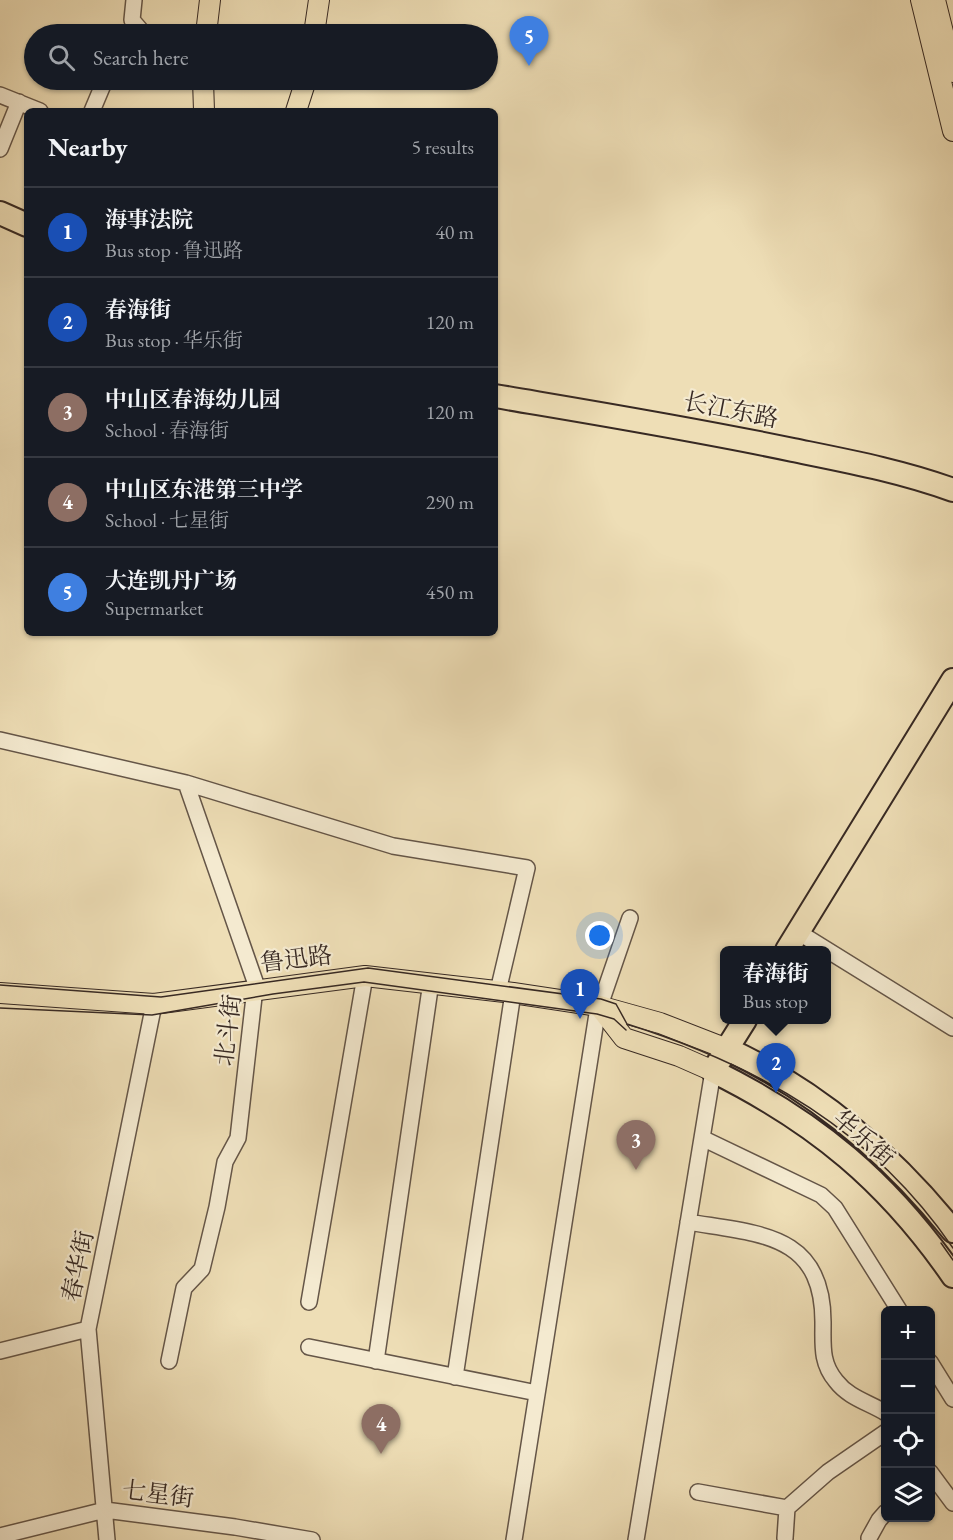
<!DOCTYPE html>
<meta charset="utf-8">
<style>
body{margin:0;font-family:"EB Garamond","Noto Serif SC",serif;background:#242831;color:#f1f3f6}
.controls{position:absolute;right:18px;bottom:18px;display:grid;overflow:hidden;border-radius:9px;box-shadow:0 2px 4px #0004}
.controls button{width:54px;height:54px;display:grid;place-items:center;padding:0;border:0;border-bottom:2px solid #363941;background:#171b24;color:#f1f3f6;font:30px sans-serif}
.you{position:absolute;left:600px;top:936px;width:21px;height:21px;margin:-15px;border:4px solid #fff;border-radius:50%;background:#1a73e8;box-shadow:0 0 0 9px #1a73e833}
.badge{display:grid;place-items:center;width:39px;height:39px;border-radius:50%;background:#d93025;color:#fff;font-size:20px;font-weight:700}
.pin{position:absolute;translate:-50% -50px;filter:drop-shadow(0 2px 3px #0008)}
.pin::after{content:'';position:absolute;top:32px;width:21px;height:18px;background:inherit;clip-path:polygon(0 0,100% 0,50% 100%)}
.popup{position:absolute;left:720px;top:946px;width:111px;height:78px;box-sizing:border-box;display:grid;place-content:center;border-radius:9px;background:#171b24;filter:drop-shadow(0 2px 4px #0005);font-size:20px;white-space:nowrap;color:#9ea1a6}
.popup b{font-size:22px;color:#f1f3f6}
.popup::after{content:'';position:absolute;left:50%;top:100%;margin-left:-12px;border:12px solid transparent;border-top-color:#171b24}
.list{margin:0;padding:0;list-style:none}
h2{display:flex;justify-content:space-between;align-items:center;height:78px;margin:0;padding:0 24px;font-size:26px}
h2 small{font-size:20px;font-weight:400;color:#9ea1a6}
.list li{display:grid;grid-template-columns:39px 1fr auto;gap:18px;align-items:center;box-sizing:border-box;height:90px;padding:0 24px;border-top:2px solid #363941}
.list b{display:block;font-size:22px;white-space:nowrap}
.list p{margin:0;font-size:20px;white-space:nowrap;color:#9ea1a6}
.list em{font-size:20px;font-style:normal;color:#9ea1a6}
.icon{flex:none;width:33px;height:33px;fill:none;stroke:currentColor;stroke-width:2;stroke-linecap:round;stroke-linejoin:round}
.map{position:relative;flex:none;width:953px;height:1540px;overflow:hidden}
.search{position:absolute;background:#171b24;box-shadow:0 2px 4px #0004;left:24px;top:24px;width:474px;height:66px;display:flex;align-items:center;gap:15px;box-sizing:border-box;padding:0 21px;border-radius:33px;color:#9ea1a6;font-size:22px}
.panel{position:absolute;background:#171b24;box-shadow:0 2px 4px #0004;left:24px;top:108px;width:474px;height:528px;border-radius:9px}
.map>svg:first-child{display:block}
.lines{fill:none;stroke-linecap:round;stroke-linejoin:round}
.minor-casing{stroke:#655648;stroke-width:18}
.major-casing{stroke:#372923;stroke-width:22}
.highway-casing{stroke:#372923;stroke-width:26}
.minor{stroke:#f4ead0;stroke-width:15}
.major{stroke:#eedeb6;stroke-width:20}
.highway{stroke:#eedeb6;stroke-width:22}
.tram{stroke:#372923;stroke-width:1.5}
.labels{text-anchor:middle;stroke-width:4.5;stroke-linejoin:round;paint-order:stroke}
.street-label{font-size:24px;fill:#372923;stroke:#f4ead0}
</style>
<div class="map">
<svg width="953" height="1540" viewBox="0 0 953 1540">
<rect width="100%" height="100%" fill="#eedeb6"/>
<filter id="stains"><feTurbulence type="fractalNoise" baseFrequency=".00333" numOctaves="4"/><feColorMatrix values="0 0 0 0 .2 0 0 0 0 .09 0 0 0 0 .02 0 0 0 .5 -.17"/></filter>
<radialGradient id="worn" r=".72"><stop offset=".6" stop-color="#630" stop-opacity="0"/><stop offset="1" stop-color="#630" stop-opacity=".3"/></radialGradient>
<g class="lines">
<defs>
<path id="minor" d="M 134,0 L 132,20 L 144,34
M 0,95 L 40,111
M 92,111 L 105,80
M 0,149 L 19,102
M 0,740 L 186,783 L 393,846 L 527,868 L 498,991
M 798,932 L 953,1028
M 702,1138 L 821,1195 L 835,1208 L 899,1310
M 688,1222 C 759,1234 824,1233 823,1324 C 823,1346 821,1363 836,1381 C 849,1398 868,1402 886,1413
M 309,1302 L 365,976
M 309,1347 L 537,1393
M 0,1351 L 88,1329
M 169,1361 L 184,1288 L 202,1269 L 217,1207 L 225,1162 L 238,1138 L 254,997 L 258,990 L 186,783
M 376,1361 L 431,982
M 930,1362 L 953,1399
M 455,1377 L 513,993
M 930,1472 L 953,1503
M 698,1492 L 787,1508
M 0,1536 L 105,1510 L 235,1527 L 312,1540
M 785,1538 L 787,1508 L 828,1472 L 886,1432
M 869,1538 L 879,1520 L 886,1512
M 107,1540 L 88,1329 L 154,1004
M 514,1540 L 597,1014 L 630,918
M 636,1540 L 713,1071"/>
<path id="major" d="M 921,0 L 953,131
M 935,0 L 953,72
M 206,34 L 210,0
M 314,34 L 319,0
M 203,80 L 204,111
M 296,111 L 306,80
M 0,993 L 154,1004 L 365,976 L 513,993 L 599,1006 L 660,1023 L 727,1049
M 599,1006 L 624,1038 L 679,1056 L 713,1071"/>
<path id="highway" d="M 0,213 L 27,225
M 495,396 C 595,413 694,429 793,450 C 847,461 901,471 953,490
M 787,950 L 953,680
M 745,1020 L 713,1071 C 816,1122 888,1182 953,1276
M 727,1049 C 817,1091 891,1154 953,1231"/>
</defs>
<!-- minor casing -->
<use href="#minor" class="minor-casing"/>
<!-- major casing -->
<use href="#major" class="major-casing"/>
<!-- highway casing -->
<use href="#highway" class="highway-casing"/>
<!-- minor -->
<use href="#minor" class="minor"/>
<!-- major -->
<use href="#major" class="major"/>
<!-- highway -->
<use href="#highway" class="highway"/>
<!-- tram -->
<path class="tram" d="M 0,985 L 161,997 L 368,968 L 601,999 L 616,1004 L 627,1024 C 760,1066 873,1131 953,1248
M 0,1008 L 152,1015 L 273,994 L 364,982 L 597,1014 L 614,1019 L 626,1030
M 941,1243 L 953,1260"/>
</g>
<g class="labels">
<!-- street labels -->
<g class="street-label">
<text transform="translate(731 410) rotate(11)" y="8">长江东路</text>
<text transform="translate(296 959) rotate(-7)" y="8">鲁迅路</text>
<text transform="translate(228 1030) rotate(-83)" y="8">北斗街</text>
<text transform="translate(864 1138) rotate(41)" y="8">华乐街</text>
<text transform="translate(78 1266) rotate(-78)" y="8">春华街</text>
<text transform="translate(158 1494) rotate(7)" y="8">七星街</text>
</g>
</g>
<rect width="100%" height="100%" filter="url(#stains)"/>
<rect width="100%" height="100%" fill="url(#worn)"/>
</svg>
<div class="controls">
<button>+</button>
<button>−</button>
<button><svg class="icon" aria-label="locate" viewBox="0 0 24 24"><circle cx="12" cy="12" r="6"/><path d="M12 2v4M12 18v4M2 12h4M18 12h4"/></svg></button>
<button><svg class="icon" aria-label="layers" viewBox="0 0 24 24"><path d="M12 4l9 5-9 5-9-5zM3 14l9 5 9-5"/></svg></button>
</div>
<div class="you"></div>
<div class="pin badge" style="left:580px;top:1019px;background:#1a4fb4">1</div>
<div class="pin badge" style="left:776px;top:1093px;background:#1a4fb4">2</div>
<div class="popup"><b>春海街</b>Bus stop</div>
<div class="pin badge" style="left:636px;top:1170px;background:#8d6e63">3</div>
<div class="pin badge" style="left:381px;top:1454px;background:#8d6e63">4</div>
<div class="pin badge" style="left:529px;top:66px;background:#3f7fe0">5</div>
<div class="search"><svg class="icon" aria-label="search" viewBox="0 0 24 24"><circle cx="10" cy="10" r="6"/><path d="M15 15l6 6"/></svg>Search here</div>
<section class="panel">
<h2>Nearby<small>5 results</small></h2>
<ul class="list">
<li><span class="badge" style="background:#1a4fb4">1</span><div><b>海事法院</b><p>Bus stop · 鲁迅路</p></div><em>40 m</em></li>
<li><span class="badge" style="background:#1a4fb4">2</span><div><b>春海街</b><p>Bus stop · 华乐街</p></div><em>120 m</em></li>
<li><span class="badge" style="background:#8d6e63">3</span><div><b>中山区春海幼儿园</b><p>School · 春海街</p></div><em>120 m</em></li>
<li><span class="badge" style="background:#8d6e63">4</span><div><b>中山区东港第三中学</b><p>School · 七星街</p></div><em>290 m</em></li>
<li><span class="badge" style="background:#3f7fe0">5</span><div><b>大连凯丹广场</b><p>Supermarket</p></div><em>450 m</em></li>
</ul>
</section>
</div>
